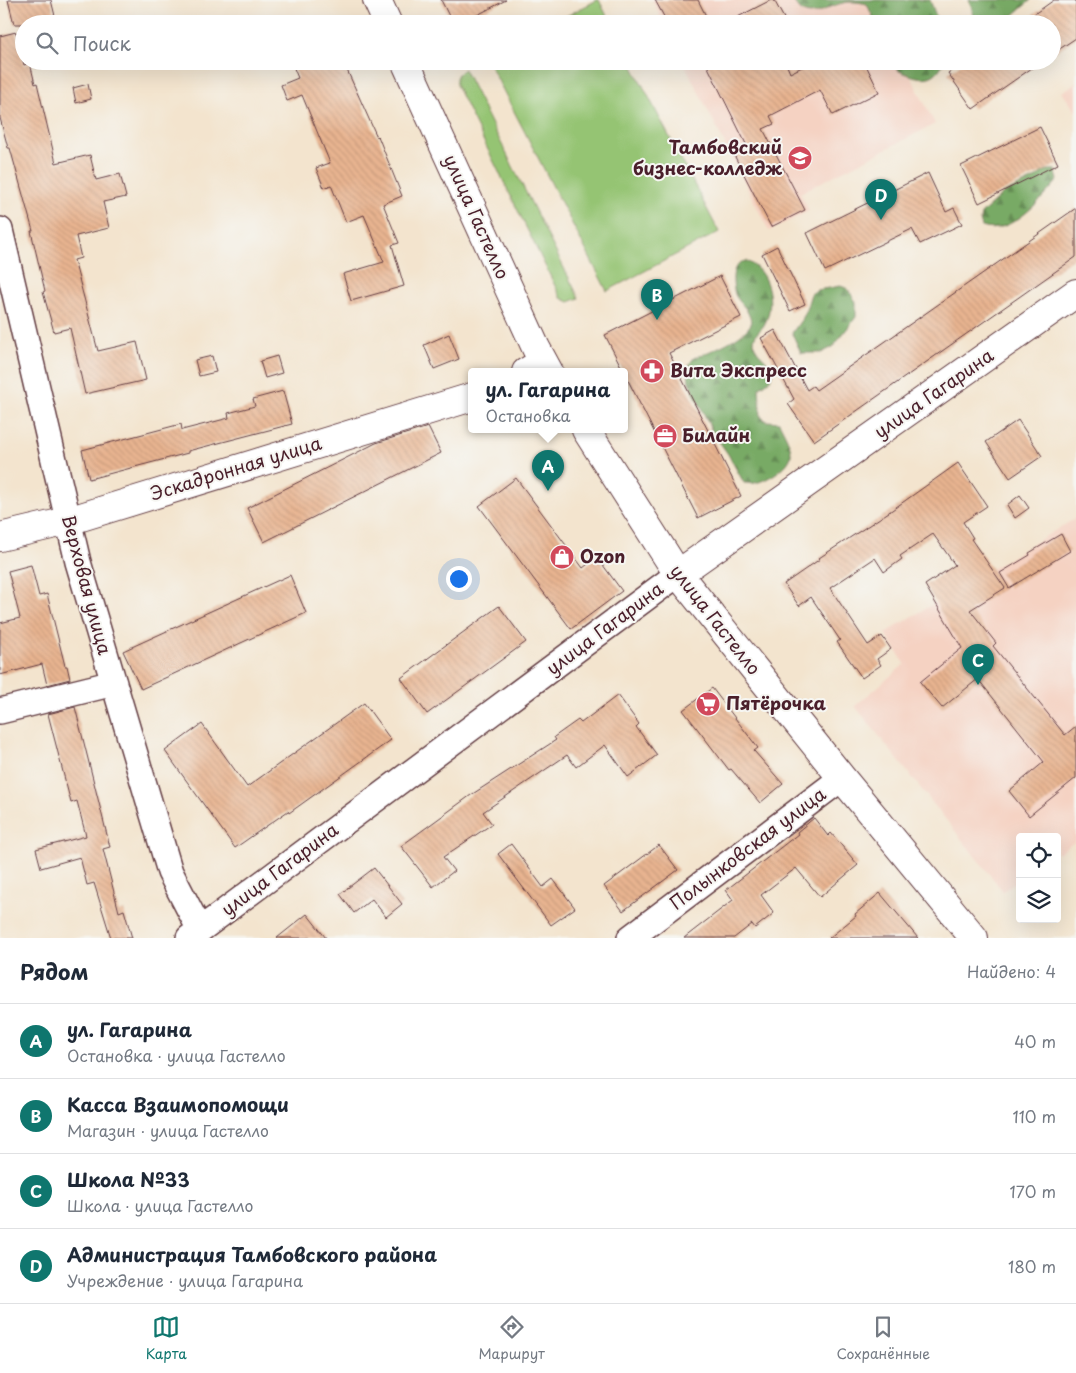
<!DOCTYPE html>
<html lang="ru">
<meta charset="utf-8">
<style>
body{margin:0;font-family:"Playpen Sans",sans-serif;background:#f6f6f7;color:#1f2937}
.controls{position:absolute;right:15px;bottom:15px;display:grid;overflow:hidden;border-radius:5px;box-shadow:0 5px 20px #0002}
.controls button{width:45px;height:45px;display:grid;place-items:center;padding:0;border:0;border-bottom:1px solid #e0e1e3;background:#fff;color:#1f2937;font:25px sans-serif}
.you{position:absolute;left:458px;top:578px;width:18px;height:18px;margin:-12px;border:4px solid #fff;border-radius:50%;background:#1a73e8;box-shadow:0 0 0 8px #1a73e833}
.badge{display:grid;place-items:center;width:32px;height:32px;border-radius:50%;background:#0f766e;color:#fff;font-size:16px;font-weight:700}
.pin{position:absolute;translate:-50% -41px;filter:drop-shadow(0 1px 2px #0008)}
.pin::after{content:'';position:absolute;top:26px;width:18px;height:15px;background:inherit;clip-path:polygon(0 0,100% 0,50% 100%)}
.popup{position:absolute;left:468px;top:368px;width:160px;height:65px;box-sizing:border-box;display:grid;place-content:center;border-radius:5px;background:#fff;filter:drop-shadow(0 1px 4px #0005);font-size:16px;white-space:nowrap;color:#747a83}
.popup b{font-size:19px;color:#1f2937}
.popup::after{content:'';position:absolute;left:50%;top:100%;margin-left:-10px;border:10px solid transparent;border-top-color:#fff}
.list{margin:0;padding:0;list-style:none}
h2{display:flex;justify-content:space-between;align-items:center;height:65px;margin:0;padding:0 20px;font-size:21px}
h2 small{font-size:16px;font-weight:400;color:#747a83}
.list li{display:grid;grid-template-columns:32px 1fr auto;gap:15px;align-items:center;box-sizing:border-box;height:75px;padding:0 20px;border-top:1px solid #e0e1e3}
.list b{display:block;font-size:19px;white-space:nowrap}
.list p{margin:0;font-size:16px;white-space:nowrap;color:#747a83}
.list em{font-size:16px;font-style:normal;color:#747a83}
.icon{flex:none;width:28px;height:28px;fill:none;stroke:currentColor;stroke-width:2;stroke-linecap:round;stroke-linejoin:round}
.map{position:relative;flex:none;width:1076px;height:938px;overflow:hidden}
.search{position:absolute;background:#fff;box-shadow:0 5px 20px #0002;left:15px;right:15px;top:15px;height:55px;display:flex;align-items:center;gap:12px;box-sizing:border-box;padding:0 18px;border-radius:28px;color:#747a83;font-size:19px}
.sheet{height:365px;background:#fff}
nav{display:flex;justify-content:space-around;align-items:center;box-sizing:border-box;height:70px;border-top:1px solid #e0e1e3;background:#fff;font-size:14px;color:#747a83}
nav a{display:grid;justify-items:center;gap:2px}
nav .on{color:#0f766e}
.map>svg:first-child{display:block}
.built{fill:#f5d2c2}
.green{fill:#95c473;stroke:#70724f}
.forest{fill:url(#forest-firs);stroke:#616448}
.building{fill:url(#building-back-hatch)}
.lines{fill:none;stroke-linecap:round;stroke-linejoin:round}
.minor-casing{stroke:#633d43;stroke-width:28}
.tertiary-casing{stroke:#633d43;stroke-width:30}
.secondary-casing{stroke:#633d43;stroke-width:30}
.primary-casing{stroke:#633d43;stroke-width:30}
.minor{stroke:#fff;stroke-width:25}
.tertiary{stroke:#fff;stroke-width:28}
.secondary{stroke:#fff;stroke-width:28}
.primary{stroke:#fff;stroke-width:28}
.labels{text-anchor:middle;stroke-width:4;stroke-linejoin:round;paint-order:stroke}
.poi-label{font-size:18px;font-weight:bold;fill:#4a1f2b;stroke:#f6f6f2;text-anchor:start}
.street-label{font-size:18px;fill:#4a1f2b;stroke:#f6f6f2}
</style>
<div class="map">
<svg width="1076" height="938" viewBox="0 0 1076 938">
<defs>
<pattern id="forest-firs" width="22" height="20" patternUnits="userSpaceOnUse" patternTransform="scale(1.25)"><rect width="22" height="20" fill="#78aa65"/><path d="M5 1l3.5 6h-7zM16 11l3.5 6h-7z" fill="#648a53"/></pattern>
<pattern id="building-back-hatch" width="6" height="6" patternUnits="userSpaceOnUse" patternTransform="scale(1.25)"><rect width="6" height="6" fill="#e8b490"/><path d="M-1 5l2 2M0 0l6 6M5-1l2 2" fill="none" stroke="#c89a7c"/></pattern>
</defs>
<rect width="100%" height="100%" fill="#f6f6f2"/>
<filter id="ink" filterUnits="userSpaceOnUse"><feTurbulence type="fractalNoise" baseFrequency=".02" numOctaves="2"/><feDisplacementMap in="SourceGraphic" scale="10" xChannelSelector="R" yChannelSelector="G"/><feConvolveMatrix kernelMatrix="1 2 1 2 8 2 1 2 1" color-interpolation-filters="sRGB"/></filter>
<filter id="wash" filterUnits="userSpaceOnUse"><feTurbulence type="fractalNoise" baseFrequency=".0096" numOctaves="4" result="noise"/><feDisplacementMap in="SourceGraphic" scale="20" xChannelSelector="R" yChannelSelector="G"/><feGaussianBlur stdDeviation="1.12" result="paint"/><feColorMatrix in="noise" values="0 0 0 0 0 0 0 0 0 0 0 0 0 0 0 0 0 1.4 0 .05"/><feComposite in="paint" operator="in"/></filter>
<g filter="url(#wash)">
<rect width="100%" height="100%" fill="#f3e4ce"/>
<!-- built -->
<path class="built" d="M 652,0 L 872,0 L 884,24 L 664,24 Z
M 683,61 L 903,61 L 935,124 L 800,193 L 809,211 L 769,231 Z
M 1076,83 L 1076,112 L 1062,92 Z
M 1076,518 L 1076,841 L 1057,854 L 1057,837 L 1020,837 L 1020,879 L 1003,891 L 855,706 L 905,664 L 885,633 Z"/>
<!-- green -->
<path class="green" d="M 597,0 L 599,0 L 611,24 L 551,24 Z
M 488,61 L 630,61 L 719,232 L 607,291 Z
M 464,69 L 579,298 L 569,302 L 561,298 L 456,85 C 455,76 457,74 464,69 Z"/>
<!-- forest -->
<path class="forest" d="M 793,0 L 930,0 L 939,24 L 876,24 L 867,4 C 859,2 851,1 843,3 C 823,7 807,27 793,0 Z
M 969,0 L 1031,0 L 1003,24 L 973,24 L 972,8 Z
M 894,61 L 944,61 C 934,85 917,78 899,71 Z
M 1049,170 L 1055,170 L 1058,180 C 1042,199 1009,237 982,227 L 980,220 L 981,214 L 1004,193 L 1034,179 L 1044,171 Z
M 746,261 C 769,270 776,304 764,325 C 761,330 754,334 754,341 C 754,352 763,356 768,363 C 770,366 771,371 772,374 L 770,380 L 759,388 L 761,417 L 767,421 L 779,422 C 783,431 792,445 791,455 C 790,467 766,481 755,483 C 752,484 747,483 744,483 L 728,454 L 713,433 L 689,382 L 688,370 L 690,363 L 694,358 C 710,351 745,338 752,322 C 750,319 749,314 747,311 C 744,305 737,300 735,294 C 732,282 730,263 746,261 Z
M 841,286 L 848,289 L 856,302 L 856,317 L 833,347 L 821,353 L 801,353 L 792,333 L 804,316 L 811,294 L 817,290 Z"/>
<g id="blocks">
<!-- building -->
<path class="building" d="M 8,0 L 51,0 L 57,24 L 14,24 Z
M 441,0 L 506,0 L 460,24 L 453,24 Z
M 655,0 L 698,0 L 710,24 L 668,24 Z
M 771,0 L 774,0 L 787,24 L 724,24 Z
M 1054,0 L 1076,0 L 1076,38 L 1052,54 L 1052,24 L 1020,24 Z
M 16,32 L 24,65 L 30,63 L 35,84 L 37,83 L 56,163 L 90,155 L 96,180 L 120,174 L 126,197 L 103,202 L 109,228 L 76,236 L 81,258 L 74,260 L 98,351 L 137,342 L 146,380 L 85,394 L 70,328 L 54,332 L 43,292 L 45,291 L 31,231 L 33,231 L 10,148 L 8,148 L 0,118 L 0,36 Z
M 291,61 L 343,61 L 377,137 L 378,136 L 402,196 L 383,204 L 399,243 L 392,245 L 404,286 L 351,301 L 343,274 L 384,262 L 364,215 L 346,222 L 331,185 L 324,188 L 316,168 L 330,163 L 302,95 L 287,101 L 281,85 L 298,78 Z
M 705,61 L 785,61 L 790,73 L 814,61 L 864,61 L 879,92 L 833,115 L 820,90 L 770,116 L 774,124 L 763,129 L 805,210 L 771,227 L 733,153 L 747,146 Z
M 965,61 L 1042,61 L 973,109 L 948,73 Z
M 88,84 L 91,99 L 76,103 L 73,88 Z
M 1040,127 L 1058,164 L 979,203 L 961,166 Z
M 928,173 L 946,212 L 954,208 L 962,224 L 920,244 L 912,229 L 825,271 L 807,233 Z
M 1076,208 L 1076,257 L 814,441 L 788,404 L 794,399 L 761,338 L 775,330 L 807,390 L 813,386 L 816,390 Z
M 777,246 L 805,304 L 790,311 L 762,254 Z
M 720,276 L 741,317 L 669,353 L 741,496 L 698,518 L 605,335 Z
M 449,334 L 459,359 L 434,369 L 424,345 Z
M 212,356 L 216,372 L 199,376 L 195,360 Z
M 277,356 L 282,373 L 265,378 L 260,361 Z
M 283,391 L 292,424 L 188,451 L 188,453 L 89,479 L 82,450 L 181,424 L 182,430 L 229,418 L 228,413 L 255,406 L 253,399 Z
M 1018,420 L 1042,456 L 1010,478 L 986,442 Z
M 428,427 L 441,453 L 264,542 L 247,508 L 376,443 Z
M 958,463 L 987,506 L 963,522 L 973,538 L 971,539 L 1005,588 L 970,610 L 996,643 L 993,646 L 1065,735 L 1076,726 L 1076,778 L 1029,816 L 1009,791 L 1044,762 L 978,679 L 942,708 L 920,682 L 962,648 L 925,585 L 955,565 L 933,534 L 900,556 L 902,559 L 884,572 L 875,558 L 830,588 L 868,645 L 882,636 L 891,649 L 877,659 L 881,665 L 862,678 L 837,642 L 840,640 L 811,597 L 799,606 L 784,584 L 820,559 L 819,558 L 892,510 Z
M 516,478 L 583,568 L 597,557 L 622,591 L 571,629 L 479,506 Z
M 1020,495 L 1029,508 L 1015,518 L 1007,505 Z
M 1061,534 L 1070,551 L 1009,588 L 1000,573 L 1030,555 L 1029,553 Z
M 31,565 L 39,596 L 47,594 L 65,666 L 67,666 L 70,679 L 47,685 L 42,664 L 0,675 L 0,623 L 20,618 L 8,571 Z
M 290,575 L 306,613 L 141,689 L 123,651 Z
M 499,606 L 526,642 L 427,714 L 401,678 Z
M 712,688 L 758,748 L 754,751 L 783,784 L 760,803 L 731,769 L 729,770 L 683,710 Z
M 618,695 L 639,724 L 636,727 L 657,755 L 628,777 L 605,745 L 576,767 L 567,755 L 483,812 L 492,824 L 443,857 L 454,871 L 433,887 L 401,846 L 471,795 L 556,740 L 554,737 L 578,720 L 581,723 Z
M 364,703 L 391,740 L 289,813 L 288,811 L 235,848 L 165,751 L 202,724 L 247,787 Z
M 75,707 L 110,847 L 103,849 L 119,912 L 124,910 L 132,938 L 111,938 L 94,883 L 87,885 L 80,857 L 41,868 L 36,849 L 86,836 L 77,801 L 71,803 L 48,714 Z
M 814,818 L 828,836 L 831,833 L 858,865 L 820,897 L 796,868 L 761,895 L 774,913 L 755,928 L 752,924 L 734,938 L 684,938 L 733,900 L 726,890 L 798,834 L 797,832 Z
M 511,844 L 543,887 L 553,879 L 575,908 L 551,925 L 498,854 Z
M 659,845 L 678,870 L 623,911 L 604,886 Z
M 374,868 L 402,904 L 386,917 L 372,899 L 354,913 L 340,894 Z
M 880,893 L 918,938 L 829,938 L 856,916 L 855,914 Z
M 307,914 L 326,938 L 277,938 Z"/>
</g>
</g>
<g filter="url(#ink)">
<use href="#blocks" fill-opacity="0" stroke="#633d43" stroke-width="1"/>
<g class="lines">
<defs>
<path id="minor" d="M 0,230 L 78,562 L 170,872 L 200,930
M 0,711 L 114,683
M 189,938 L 678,574
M 630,938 L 842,778"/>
<path id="tertiary" d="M 526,372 L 543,362
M 0,537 L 68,521 L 472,397"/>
<path id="secondary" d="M 678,574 L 1076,293"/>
<path id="primary" d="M 377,0 L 388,24
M 405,61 L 536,348 L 549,372
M 586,430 L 678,574 L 842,778 L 974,938"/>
</defs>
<!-- minor casing -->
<use href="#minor" class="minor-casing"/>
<!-- tertiary casing -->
<use href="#tertiary" class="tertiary-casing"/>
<!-- secondary casing -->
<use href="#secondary" class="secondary-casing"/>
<!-- primary casing -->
<use href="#primary" class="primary-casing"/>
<!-- minor -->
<use href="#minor" class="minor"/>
<!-- tertiary -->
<use href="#tertiary" class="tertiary"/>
<!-- secondary -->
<use href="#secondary" class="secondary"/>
<!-- primary -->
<use href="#primary" class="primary"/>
</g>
</g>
<!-- icons -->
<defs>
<symbol id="university-disc" viewBox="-11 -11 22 22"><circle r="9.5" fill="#d1495b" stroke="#f6f6f2"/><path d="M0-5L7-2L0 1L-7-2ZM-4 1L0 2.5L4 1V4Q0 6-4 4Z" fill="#fff"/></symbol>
<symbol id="pharmacy-disc" viewBox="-11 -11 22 22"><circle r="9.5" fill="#d1495b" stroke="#f6f6f2"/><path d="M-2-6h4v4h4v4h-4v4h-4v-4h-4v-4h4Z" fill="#fff"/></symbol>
<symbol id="office-disc" viewBox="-11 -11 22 22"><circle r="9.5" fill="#d1495b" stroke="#f6f6f2"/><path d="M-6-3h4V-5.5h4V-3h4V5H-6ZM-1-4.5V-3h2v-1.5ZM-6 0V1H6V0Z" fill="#fff"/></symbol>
<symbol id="shop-disc" viewBox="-11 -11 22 22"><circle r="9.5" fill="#d1495b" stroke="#f6f6f2"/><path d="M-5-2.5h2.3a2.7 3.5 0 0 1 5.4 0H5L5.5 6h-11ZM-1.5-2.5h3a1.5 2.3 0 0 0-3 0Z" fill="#fff"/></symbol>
<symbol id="supermarket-disc" viewBox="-11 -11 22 22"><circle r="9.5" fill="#d1495b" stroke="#f6f6f2"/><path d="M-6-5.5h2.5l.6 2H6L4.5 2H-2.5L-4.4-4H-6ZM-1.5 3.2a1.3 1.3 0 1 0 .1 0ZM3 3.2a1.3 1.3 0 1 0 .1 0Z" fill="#fff"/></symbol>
</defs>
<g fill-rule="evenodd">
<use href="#university-disc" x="786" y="144" width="28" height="28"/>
<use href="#pharmacy-disc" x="638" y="357" width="28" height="28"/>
<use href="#office-disc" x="651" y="422" width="28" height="28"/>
<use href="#shop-disc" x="548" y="543" width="28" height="28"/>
<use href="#supermarket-disc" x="694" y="690" width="28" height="28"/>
</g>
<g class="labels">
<!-- poi labels -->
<g class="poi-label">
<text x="782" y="154" text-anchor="end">Тамбовский<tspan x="782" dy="21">бизнес-колледж</tspan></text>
<text x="670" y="377">Вита Экспресс</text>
<text x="682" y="442">Билайн</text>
<text x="580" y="563">Ozon</text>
<text x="726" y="710">Пятёрочка</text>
</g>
<!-- street labels -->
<g class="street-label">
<text transform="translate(476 217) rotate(66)" y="6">улица Гастелло</text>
<text transform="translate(934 394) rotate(-35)" y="6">улица Гагарина</text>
<text transform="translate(236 469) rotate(-17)" y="6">Эскадронная улица</text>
<text transform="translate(86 585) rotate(75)" y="6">Верховая улица</text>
<text transform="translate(715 620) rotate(52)" y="6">улица Гастелло</text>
<text transform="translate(605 629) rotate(-37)" y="6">улица Гагарина</text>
<text transform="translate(748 849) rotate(-37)" y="6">Полынковская улица</text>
<text transform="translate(280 870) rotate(-37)" y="6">улица Гагарина</text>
</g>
</g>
</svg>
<div class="controls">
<button><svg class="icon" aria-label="locate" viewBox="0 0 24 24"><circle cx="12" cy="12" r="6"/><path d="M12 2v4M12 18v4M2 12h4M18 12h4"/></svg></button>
<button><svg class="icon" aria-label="layers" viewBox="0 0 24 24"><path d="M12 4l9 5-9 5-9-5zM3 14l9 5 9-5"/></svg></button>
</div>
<div class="you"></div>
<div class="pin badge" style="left:548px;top:491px">A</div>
<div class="popup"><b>ул. Гагарина</b>Остановка</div>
<div class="pin badge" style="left:657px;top:320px">B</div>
<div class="pin badge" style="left:978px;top:685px">C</div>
<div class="pin badge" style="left:881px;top:220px">D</div>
<div class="search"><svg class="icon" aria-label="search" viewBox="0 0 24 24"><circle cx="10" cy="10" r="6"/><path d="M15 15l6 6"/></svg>Поиск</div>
</div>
<section class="sheet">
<h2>Рядом<small>Найдено: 4</small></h2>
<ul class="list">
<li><span class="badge">A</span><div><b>ул. Гагарина</b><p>Остановка · улица Гастелло</p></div><em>40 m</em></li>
<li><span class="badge">B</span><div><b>Касса Взаимопомощи</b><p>Магазин · улица Гастелло</p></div><em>110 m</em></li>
<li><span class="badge">C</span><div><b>Школа №33</b><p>Школа · улица Гастелло</p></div><em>170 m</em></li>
<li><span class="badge">D</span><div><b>Администрация Тамбовского района</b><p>Учреждение · улица Гагарина</p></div><em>180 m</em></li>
</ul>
</section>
<nav>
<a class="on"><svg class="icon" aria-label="map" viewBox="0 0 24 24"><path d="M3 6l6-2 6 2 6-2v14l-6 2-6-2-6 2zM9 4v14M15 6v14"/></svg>Карта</a>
<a><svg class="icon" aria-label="directions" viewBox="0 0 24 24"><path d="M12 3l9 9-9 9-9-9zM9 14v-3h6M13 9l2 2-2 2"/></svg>Маршрут</a>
<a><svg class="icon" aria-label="saved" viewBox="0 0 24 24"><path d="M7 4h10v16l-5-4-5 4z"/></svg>Сохранённые</a>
</nav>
